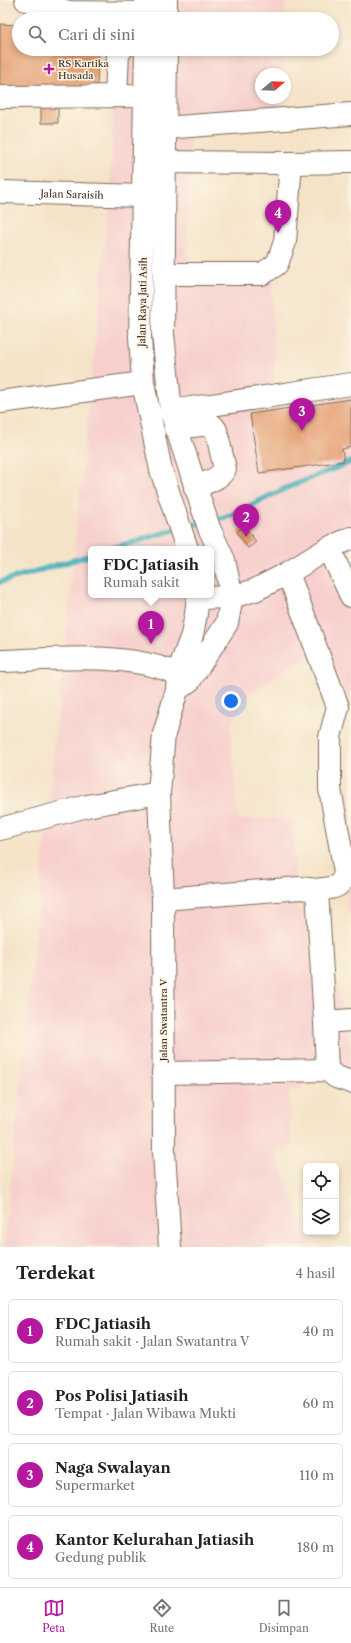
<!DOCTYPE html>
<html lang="id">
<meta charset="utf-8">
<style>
body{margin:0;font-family:"Libre Caslon Text",serif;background:#f2f2f2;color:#202124}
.controls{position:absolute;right:12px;bottom:12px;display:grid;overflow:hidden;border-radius:6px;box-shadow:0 2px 6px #0003}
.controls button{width:36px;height:36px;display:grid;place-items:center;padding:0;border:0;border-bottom:1px solid #e0e0e0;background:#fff;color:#202124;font:20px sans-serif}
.compass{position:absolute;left:255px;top:68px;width:36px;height:36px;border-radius:50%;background:#fff;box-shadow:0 2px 6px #0003;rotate:71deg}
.you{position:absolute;left:231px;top:701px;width:14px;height:14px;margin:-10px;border:3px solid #fff;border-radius:50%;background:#1a73e8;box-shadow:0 0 0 6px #1a73e833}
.badge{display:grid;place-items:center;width:26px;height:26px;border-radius:50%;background:#b5179e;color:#fff;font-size:13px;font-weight:700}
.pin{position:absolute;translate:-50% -33px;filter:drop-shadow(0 1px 2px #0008)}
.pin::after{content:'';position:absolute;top:21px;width:14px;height:12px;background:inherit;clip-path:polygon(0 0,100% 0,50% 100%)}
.popup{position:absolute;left:88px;top:546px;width:126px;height:52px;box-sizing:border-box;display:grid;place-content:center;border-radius:6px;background:#fff;filter:drop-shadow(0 1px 3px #0005);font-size:13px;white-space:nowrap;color:#757577}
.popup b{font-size:15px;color:#202124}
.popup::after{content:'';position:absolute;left:50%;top:100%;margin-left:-8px;border:8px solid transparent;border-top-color:#fff}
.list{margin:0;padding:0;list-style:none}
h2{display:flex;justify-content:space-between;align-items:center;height:52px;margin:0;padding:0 16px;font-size:17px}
h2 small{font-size:13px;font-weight:400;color:#757577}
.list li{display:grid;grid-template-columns:26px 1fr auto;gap:12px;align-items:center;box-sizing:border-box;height:64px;margin:0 8px 8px;padding:0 8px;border:1px solid #e0e0e0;border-radius:6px}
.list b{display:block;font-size:15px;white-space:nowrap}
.list p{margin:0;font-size:13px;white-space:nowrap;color:#757577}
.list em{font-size:13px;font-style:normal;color:#757577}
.icon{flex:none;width:22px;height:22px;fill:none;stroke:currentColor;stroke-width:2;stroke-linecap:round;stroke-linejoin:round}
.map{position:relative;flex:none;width:351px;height:1247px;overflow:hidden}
.search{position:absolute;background:#fff;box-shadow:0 2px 6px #0003;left:12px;right:12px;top:12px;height:44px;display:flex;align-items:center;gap:10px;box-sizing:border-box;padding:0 14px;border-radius:22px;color:#757577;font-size:15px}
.sheet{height:340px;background:#fff}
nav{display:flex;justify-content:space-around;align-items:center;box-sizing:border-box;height:56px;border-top:1px solid #e0e0e0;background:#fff;font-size:11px;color:#757577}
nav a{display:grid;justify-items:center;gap:2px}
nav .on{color:#b5179e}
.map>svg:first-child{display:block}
.built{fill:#f7d0cd;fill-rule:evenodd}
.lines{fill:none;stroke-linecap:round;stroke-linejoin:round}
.stream{stroke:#3dadb9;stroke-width:5.5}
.building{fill:#e39869}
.minor-casing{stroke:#7c6b59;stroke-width:24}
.major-casing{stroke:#7c6b59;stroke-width:24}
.minor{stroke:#fff;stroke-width:22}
.major{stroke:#fff;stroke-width:22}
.poi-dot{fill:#b5179e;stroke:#fcf5e5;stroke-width:1.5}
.labels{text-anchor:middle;stroke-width:3;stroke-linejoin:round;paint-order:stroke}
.poi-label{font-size:10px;fill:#3b2a1e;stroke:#fcf5e5;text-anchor:start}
.street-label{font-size:10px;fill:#3b2a1e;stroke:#fcf5e5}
</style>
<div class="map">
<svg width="351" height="1247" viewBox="0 0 351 1247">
<rect width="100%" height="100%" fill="#fcf5e5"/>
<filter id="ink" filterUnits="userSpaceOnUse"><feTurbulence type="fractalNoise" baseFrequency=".025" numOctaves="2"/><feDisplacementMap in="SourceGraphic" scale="8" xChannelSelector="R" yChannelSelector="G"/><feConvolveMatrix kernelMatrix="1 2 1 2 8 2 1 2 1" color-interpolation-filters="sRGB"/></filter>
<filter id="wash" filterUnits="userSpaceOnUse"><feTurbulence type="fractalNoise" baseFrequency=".012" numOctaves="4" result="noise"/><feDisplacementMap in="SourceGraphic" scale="16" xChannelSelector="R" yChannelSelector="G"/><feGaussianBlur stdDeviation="0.9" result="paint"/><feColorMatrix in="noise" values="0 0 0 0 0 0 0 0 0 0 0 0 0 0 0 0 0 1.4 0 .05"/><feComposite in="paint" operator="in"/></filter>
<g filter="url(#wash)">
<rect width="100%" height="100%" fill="#f4e3c7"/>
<!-- built -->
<path class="built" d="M 114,0 L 286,0 L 285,19 L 116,19 Z
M 115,49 L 283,49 L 282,74 L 261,74 L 261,98 L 281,98 L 279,124 L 190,131 L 187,283 L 271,278 L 276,401 L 351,390 L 351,705 L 349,705 L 323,642 L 248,696 L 230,726 L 238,820 L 292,818 L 297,911 L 319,910 L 351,1046 L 351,1067 L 289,1092 L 292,1145 L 275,1151 L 312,1247 L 4,1247 L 110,197 ZM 91,549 L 211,549 L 211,595 L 91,595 Z
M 345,805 L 351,806 L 351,912 L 347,912 Z"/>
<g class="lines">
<!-- stream -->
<path class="stream" d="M 212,520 L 229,516 L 286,488 L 351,462
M 185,527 L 204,522
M 110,549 L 177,529
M 0,582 L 91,555"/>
</g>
<g id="blocks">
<!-- building -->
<path class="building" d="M 0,24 L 19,25 L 19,49 L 98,49 L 97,91 L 0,88 Z
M 58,99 L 58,123 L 41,123 L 41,107 Z
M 351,399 L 351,447 L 342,449 L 344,461 L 259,473 L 250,414 Z
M 245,526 L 256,542 L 248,548 L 237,532 Z"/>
</g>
</g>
<g filter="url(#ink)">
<use href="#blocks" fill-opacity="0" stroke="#7c6b59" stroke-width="1"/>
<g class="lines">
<defs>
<g id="minor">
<path d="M 26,0 L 69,12 L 145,13"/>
<path d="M 116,96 L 118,53 L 122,49"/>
<path d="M 0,97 L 144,96"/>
<path d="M 164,128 L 351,114"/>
<path d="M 146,162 L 291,163 L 351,162"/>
<path id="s1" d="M 0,192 L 144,196"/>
<path d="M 164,274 L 262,274 L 277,264 L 285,242 L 291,163"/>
<path d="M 0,402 L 143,383"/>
<path d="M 171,411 L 351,384"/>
<path d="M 175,428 L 210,424 L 213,426 L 216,430 L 225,469 C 220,479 205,483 195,488"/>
<path d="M 329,548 L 351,596"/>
<path d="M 288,573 L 338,707 L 330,737 L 330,789 L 345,872 C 341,890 333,887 317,890"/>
<path d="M 0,661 C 59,659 138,650 190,680"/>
<path d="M 0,829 L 87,806 L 159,793"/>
<path d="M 163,899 L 300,888 L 317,890 L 325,1022"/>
<path d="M 327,1070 L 325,1022 L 351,1020"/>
<path d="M 163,1073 L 327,1070 L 336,1077 L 351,1082"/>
</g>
<path id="major" d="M 146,19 L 146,0
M 166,19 L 166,0
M 146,49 L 140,337 L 143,383 L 161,470 L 187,549
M 166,49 L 163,334 L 171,411 L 209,528 L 224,560 L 232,597 L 227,623 L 190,680 L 177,690
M 198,598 L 232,597 L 255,590 L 288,573 L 329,548 L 351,538
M 170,1247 L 164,1152 L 163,899 L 159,793 L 164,734 L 177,690 L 178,673 L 192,635 L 196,614 L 198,595"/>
</defs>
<!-- minor casing -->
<use href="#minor" class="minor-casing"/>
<!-- major casing -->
<use href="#major" class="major-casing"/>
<!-- minor -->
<use href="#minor" class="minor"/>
<!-- major -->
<use href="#major" class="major"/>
</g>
</g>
<!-- markers -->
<path class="poi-dot" d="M47 63h4v4h4v4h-4v4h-4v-4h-4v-4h4z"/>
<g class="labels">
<!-- poi labels -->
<g class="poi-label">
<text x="58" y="67">RS Kartika<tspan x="58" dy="12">Husada</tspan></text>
</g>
<!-- street labels -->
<g class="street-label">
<text dy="4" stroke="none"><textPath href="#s1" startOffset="72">Jalan Saraisih</textPath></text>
<text transform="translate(142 302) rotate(-89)" y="4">Jalan Raya Jati Asih</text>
<text transform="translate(163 1020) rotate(-90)" y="4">Jalan Swatantra V</text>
</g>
</g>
</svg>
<div class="controls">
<button><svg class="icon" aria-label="locate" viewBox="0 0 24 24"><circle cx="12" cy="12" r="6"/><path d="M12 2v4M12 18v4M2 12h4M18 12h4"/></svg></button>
<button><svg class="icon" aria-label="layers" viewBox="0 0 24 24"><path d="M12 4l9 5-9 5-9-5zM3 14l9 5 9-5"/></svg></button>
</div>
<svg class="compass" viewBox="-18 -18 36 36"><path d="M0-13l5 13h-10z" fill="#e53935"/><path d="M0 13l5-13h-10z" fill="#757577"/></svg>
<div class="you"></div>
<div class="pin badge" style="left:151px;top:644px">1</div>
<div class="popup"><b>FDC Jatiasih</b>Rumah sakit</div>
<div class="pin badge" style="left:246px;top:537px">2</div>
<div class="pin badge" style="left:302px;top:431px">3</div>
<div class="pin badge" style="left:278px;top:233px">4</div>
<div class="search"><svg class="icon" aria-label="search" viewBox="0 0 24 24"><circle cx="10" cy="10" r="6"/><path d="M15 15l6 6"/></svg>Cari di sini</div>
</div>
<section class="sheet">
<h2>Terdekat<small>4 hasil</small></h2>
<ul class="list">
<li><span class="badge">1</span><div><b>FDC Jatiasih</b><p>Rumah sakit · Jalan Swatantra V</p></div><em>40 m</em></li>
<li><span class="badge">2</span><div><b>Pos Polisi Jatiasih</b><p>Tempat · Jalan Wibawa Mukti</p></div><em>60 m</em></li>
<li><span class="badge">3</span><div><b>Naga Swalayan</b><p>Supermarket</p></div><em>110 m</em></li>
<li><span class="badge">4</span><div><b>Kantor Kelurahan Jatiasih</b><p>Gedung publik</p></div><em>180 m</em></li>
</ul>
</section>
<nav>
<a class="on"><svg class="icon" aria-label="map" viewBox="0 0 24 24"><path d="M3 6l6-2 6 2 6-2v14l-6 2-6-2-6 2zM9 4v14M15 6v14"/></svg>Peta</a>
<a><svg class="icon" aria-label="directions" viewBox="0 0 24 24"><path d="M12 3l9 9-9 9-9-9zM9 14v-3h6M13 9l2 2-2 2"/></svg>Rute</a>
<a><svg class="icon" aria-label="saved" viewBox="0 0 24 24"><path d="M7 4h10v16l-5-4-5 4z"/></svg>Disimpan</a>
</nav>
